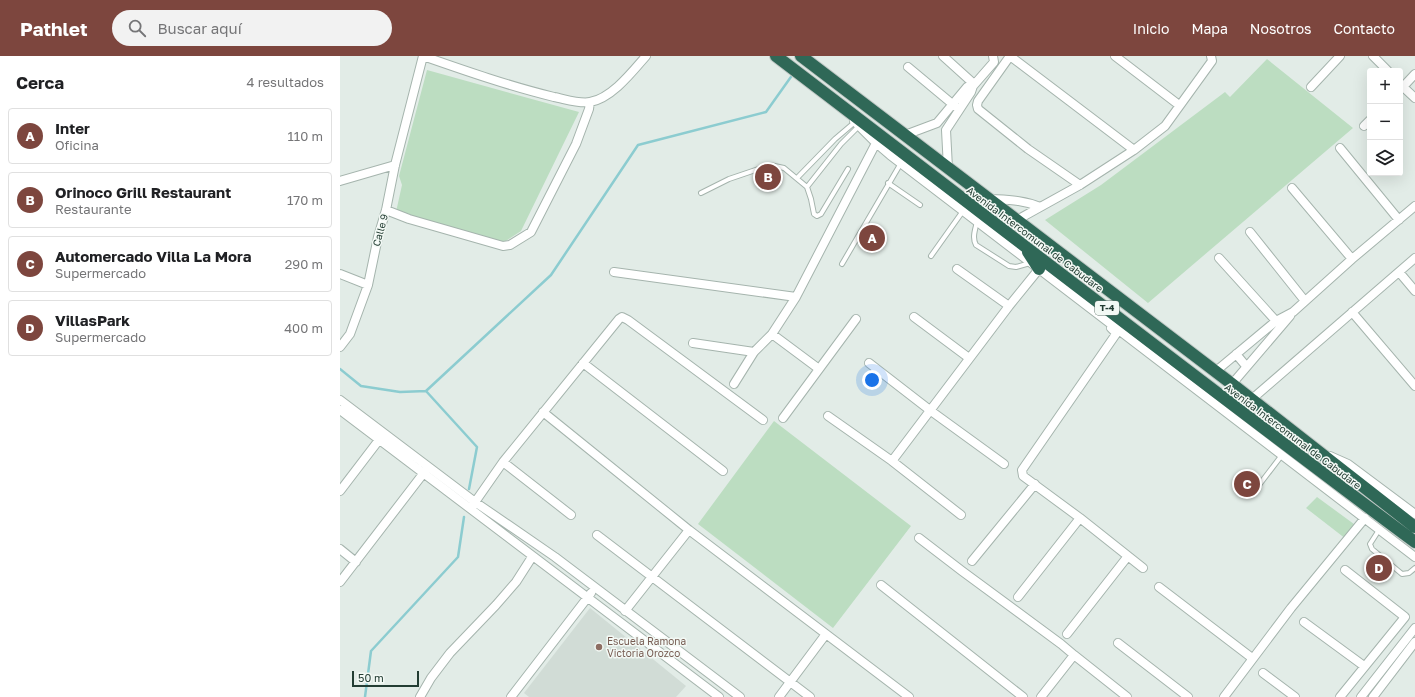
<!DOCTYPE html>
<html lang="es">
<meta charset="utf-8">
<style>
body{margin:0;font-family:"Golos Text",sans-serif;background:#f2f2f2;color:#202124}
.controls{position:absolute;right:12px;top:12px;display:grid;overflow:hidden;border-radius:4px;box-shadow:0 4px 16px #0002}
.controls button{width:36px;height:36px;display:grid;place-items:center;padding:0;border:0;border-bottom:1px solid #e0e0e0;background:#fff;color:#202124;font:20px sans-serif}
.scale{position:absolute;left:12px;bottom:10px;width:67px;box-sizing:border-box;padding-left:4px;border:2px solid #233d33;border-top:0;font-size:11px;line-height:14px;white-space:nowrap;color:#233d33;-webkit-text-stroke:3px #f3f9f5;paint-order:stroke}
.you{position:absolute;left:532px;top:324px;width:14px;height:14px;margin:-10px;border:3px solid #fff;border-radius:50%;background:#1a73e8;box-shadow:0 0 0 6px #1a73e833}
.badge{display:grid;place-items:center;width:26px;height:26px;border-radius:50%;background:#7d463e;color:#fff;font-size:13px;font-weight:700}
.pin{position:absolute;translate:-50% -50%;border:2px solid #fff;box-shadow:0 1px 4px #0006}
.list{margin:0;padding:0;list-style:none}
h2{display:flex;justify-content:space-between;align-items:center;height:52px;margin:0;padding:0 16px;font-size:17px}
h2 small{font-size:13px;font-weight:400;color:#757577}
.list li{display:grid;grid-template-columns:26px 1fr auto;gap:12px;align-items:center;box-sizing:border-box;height:56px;margin:0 8px 8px;padding:0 8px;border:1px solid #e0e0e0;border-radius:4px}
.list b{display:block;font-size:15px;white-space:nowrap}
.list p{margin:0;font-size:13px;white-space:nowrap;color:#757577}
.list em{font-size:13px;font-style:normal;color:#757577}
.icon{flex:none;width:22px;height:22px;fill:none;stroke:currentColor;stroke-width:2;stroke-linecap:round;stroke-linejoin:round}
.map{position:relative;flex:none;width:1075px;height:641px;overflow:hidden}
header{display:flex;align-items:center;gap:24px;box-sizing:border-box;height:56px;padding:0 20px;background:#7d463e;color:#fff}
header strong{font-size:19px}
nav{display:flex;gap:22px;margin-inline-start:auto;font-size:14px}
.search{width:280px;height:36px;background:#f2f2f2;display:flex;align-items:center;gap:10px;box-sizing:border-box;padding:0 14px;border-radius:22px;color:#757577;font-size:15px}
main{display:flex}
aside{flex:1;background:#fff}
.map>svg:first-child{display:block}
.built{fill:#d1dcd6}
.green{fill:#bcddc1}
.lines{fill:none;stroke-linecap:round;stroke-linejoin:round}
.stream{stroke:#8cccd0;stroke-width:2.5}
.lane-casing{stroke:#a5b4ad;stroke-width:6}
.street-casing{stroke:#a5b4ad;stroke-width:10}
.highway-casing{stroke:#c1c9c6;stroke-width:14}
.lane{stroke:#fff;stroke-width:4}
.street{stroke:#fff;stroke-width:8}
.highway{stroke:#2f6857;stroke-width:12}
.education-dot{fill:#8d6e63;stroke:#f3f9f5;stroke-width:1.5}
.labels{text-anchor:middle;stroke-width:3;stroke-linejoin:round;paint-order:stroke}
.shield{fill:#f3f9f5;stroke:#61756d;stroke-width:1}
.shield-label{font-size:9px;font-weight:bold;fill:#233d33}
.street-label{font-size:10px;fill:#233d33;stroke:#f3f9f5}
.education-label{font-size:10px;fill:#785e54;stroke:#f3f9f5;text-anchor:start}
</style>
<header>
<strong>Pathlet</strong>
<div class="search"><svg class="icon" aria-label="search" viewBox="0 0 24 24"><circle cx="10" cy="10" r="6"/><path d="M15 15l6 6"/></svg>Buscar aquí</div>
<nav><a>Inicio</a><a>Mapa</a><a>Nosotros</a><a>Contacto</a></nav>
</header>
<main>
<aside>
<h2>Cerca<small>4 resultados</small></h2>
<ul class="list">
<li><span class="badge">A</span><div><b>Inter</b><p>Oficina</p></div><em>110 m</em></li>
<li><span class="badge">B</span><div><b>Orinoco Grill Restaurant</b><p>Restaurante</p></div><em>170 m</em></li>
<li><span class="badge">C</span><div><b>Automercado Villa La Mora</b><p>Supermercado</p></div><em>290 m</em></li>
<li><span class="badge">D</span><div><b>VillasPark</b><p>Supermercado</p></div><em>400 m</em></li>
</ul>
</aside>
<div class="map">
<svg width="1075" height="641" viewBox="0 0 1075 641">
<rect width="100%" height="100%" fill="#e2ece7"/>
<!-- built -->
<path class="built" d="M 250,552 L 346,630 L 336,641 L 189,641 L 184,637 Z"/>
<!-- green -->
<path class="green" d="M 927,3 L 1013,72 L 808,247 L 705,164 L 761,129 L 885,36 L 890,41 Z
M 87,14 L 239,56 L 181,175 L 161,188 L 56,156 L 62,129 L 59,120 Z
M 434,365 L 571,470 L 493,572 L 358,468 Z
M 977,441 L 1018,471 L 1006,483 L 966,452 Z"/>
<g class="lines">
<!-- stream -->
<path class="stream" d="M 0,313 L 21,330 L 60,336 L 86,335
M 129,433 L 137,391 L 86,335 L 211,219 L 298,89 L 426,56 L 453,18
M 25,641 L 31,595 L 118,501 L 124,461"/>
<defs>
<path id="lane" d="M 457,122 L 495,83 L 515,66
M 548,127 L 580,149
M 467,131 L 501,88 L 519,70
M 361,137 L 389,123 L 430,109 L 444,112 L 467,131 L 471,143 L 474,158 L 477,160 L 481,158 L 508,113
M 637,166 C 635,174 632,182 636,189 L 669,210 L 676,211 L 690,207
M 591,200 L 623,155
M 502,208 L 561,107
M 916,433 L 942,399
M 1039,474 L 1030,488 L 1032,493 L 1062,518 L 1069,517 L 1075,512"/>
<path id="street" d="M 83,0 C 126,15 169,30 214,41 C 225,43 239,48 250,46 C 272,42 292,16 306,0
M 603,0 L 634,28
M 670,0 L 638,45 L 637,49 L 638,53 L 688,93 L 740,129
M 670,0 L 794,94
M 775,0 L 839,49
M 1033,0 L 1048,15
M 568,11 L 616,51
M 1060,28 L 1075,42
M 971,31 L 1000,0
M 1060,34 L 1075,18
M 514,65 L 536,87 L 550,99 L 1075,501
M 1024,70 L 1030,64
M 565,79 L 597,67 L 627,31 L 633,30
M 1000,92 L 1059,164
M 608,112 L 606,74 L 631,36 L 633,30 L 654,6 L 653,0
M 0,125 L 55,109
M 952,132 L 1012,203
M 651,143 C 668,144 684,144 700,151
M 46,154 L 69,163 L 163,190 L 170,189 L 191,176 L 236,88 L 249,53 L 250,46
M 677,164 L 740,129 L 794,94 L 825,70 L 872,5 L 871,0
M 910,176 L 965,245
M 879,202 L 936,265
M 617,213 L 669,250
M 274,216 L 456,241
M 1059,216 L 1075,235
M 0,218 L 28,229
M 1012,256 L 1075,330
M 574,261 L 629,302
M 771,272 L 776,277 L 776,278 L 682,414 L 683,420 L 740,462 L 803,512
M 432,278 L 479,313
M 353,287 L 414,296
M 0,291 L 10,278 L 28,229 L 38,181 L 46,154 L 55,109 L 83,0
M 896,298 L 906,310
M 243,307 L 383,415
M 529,307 L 591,355 L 664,408
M 876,315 L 936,265 L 953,256 L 1012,203 L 1075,150
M 394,328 L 414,296 L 432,278 L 456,241 L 536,87
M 892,328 L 950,260
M 912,343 L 1075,202
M 0,344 L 135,446 L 215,501 L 400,641
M 0,354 L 379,641
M 203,356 L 349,474 L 285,555
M 488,360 L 552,405 L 621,459
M 443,362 L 516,263
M 990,400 L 1008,408 L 1075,458
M 552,405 L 669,250 L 699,213
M 163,406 L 231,459
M 0,435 L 42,380
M 133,449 L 163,406 L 279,263 L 282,261 L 288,264 L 423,364
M 349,474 L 569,641
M 257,479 L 470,641
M 579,482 L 622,515 L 721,588 L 734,599
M 0,493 L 16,506
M 632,505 L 695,428
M 0,526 L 86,414
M 541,529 L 683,641
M 819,531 L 912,602
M 678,541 L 740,462
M 964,566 L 1024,610
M 727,578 L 788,500
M 778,587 L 848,641
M 923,617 L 955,641
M 80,641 L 91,622 L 110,597 L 156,549 L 176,526 L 192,501
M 171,641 L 251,537
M 439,641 L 486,578
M 701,641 L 734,599 L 787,641
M 884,641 L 951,552 L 1025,462
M 1000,641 L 1065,561 L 1005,514
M 1021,641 L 1075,572
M 1033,641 L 1075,586"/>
<path id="highway" d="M 436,0 C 649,162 860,326 1075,486
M 461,0 L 892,328 L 1075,471
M 688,196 L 699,213"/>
</defs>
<!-- lane casing -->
<use href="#lane" class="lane-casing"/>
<!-- street casing -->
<use href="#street" class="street-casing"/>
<!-- highway casing -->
<use href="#highway" class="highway-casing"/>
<!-- lane -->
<use href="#lane" class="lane"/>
<!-- street -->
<use href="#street" class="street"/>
<!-- highway -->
<use href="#highway" class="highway"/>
</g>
<!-- markers -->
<circle class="education-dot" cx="259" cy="591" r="4"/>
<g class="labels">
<!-- shield labels -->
<rect class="shield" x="755" y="245" width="24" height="14" rx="3"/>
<g class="shield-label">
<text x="767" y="255">T-4</text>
</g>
<!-- street labels -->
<g class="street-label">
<text transform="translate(40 174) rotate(-75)" y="4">Calle 9</text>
<text transform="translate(695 183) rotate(37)" y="4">Avenida Intercomunal de Cabudare</text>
<text transform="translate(953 380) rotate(37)" y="4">Avenida Intercomunal de Cabudare</text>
</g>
<!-- education labels -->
<g class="education-label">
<text x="267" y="589">Escuela Ramona<tspan x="267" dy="12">Victoria Orozco</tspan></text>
</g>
</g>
</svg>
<div class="controls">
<button>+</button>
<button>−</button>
<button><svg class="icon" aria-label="layers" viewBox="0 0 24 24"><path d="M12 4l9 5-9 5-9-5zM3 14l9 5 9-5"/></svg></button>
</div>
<div class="scale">50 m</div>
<div class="you"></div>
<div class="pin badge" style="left:532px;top:182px">A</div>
<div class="pin badge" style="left:428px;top:121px">B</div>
<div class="pin badge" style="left:907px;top:428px">C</div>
<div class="pin badge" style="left:1039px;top:512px">D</div>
</div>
</main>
